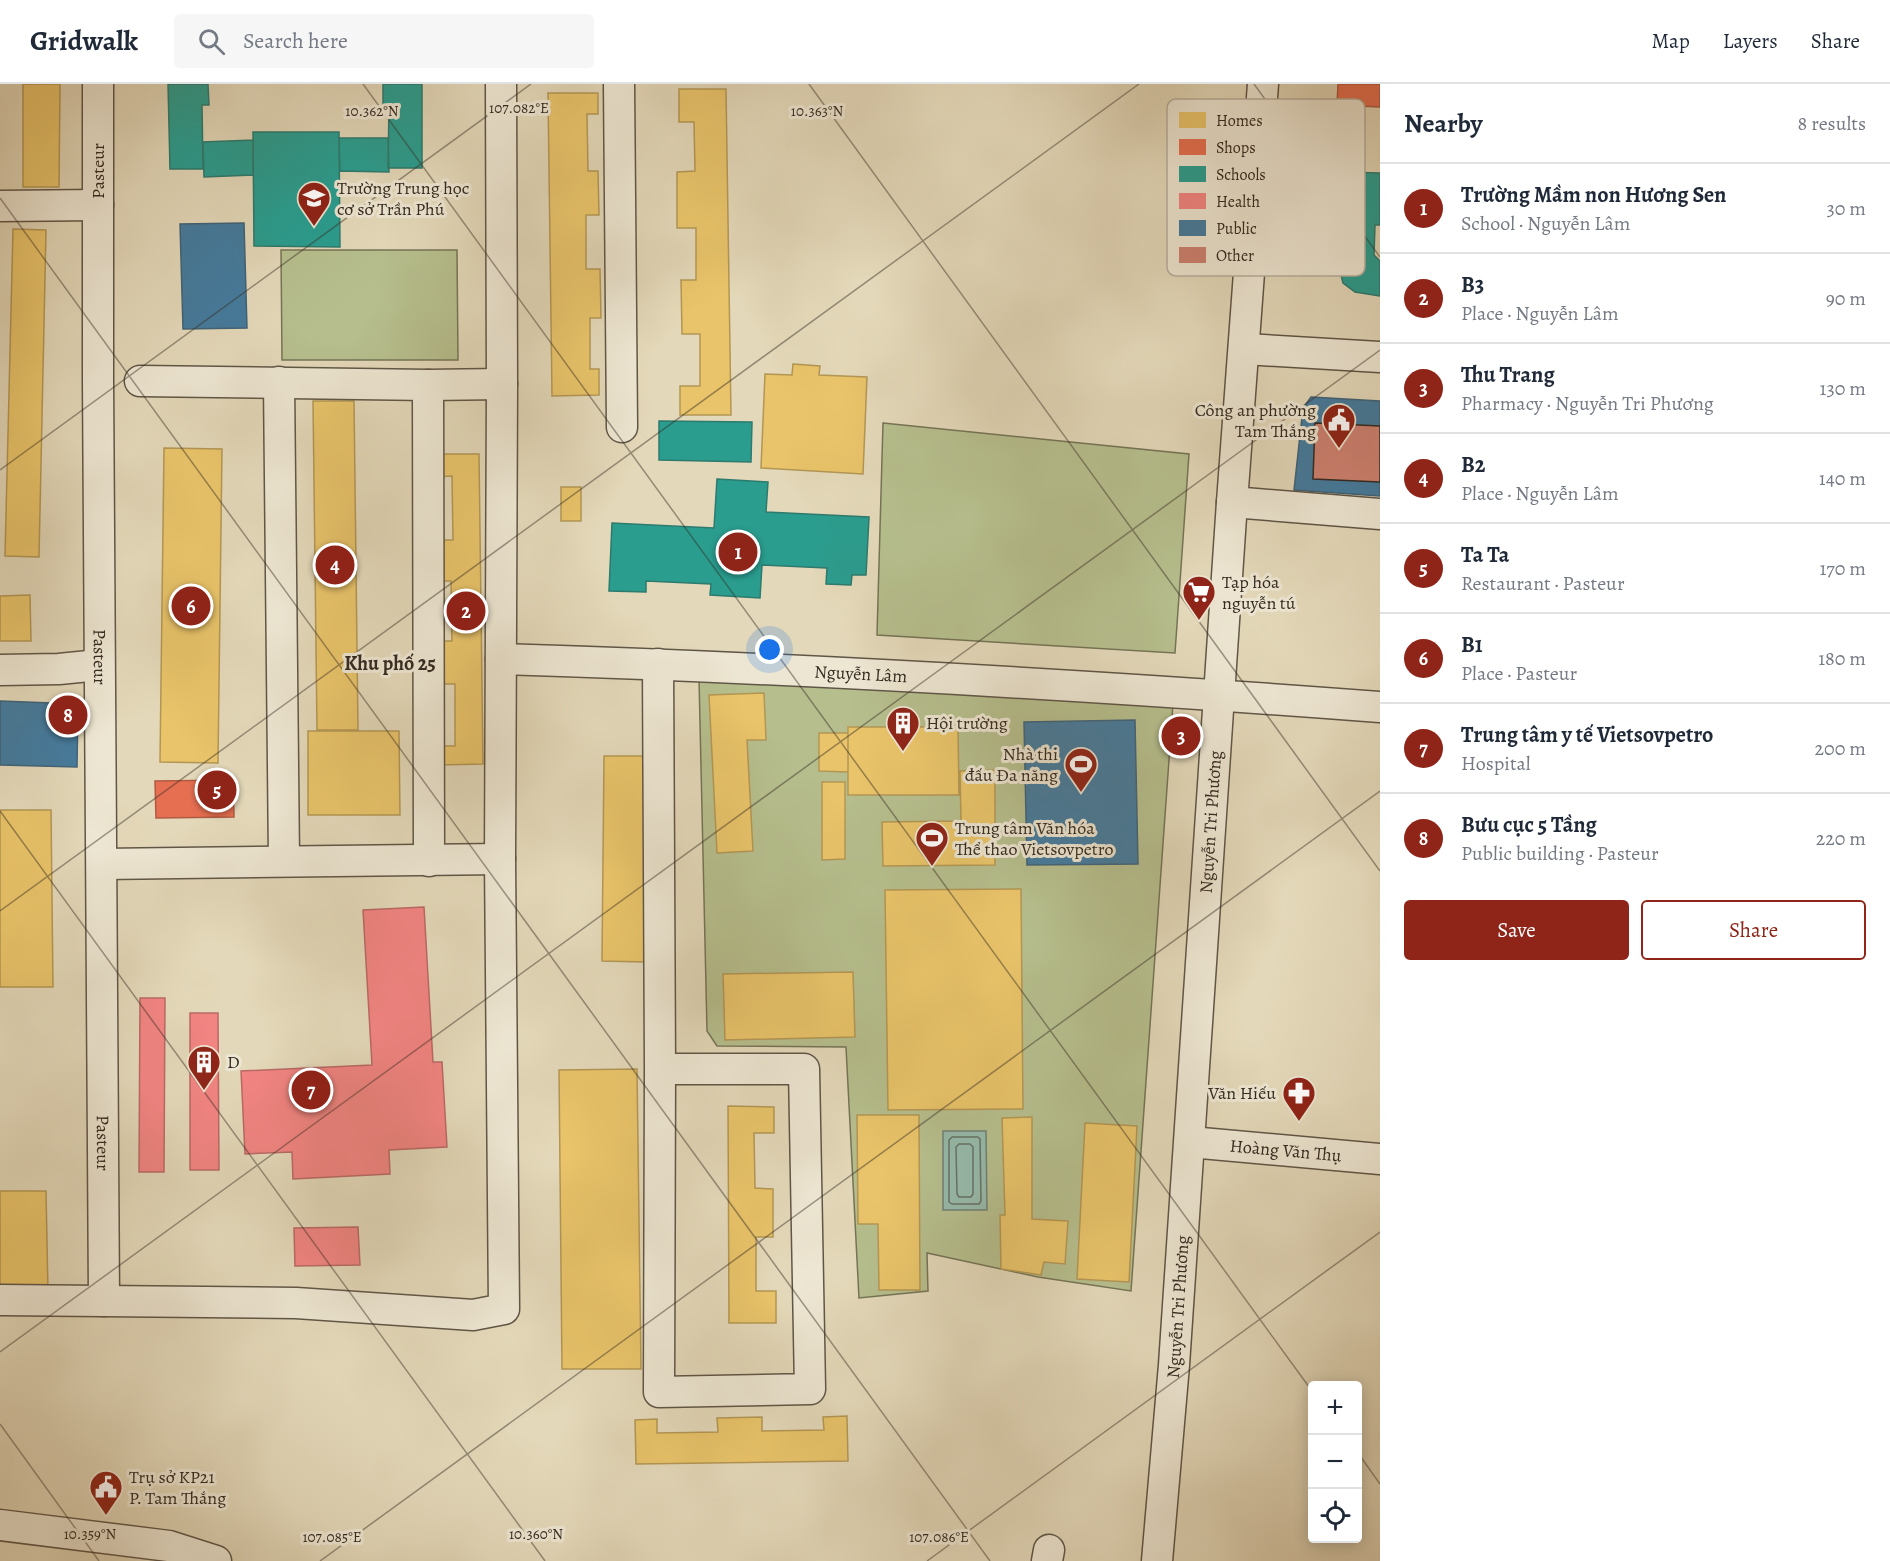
<!DOCTYPE html>
<meta charset="utf-8">
<style>
body{margin:0;font-family:Alegreya,serif;background:#f6f6f7;color:#1f2937}
.controls{position:absolute;right:18px;bottom:18px;display:grid;overflow:hidden;border-radius:6px;box-shadow:0 3px 15px #0003}
.controls button{width:54px;height:54px;display:grid;place-items:center;padding:0;border:0;border-bottom:2px solid #e0e1e3;background:#fff;color:#1f2937;font:30px sans-serif}
.you{position:absolute;left:770px;top:566px;width:21px;height:21px;margin:-15px;border:4px solid #fff;border-radius:50%;background:#1a73e8;box-shadow:0 0 0 9px #1a73e833}
.badge{display:grid;place-items:center;width:39px;height:39px;border-radius:50%;background:#8f2418;color:#fff;font-size:20px;font-weight:700}
.pin{position:absolute;translate:-50% -50%;border:3px solid #fff;box-shadow:0 2px 6px #0006}
.list{margin:0;padding:0;list-style:none}
h2{display:flex;justify-content:space-between;align-items:center;height:78px;margin:0;padding:0 24px;font-size:26px}
h2 small{font-size:20px;font-weight:400;color:#747a83}
.list li{display:grid;grid-template-columns:39px 1fr auto;gap:18px;align-items:center;box-sizing:border-box;height:90px;padding:0 24px;border-top:2px solid #e0e1e3}
.list b{display:block;font-size:22px;white-space:nowrap}
.list p{margin:0;font-size:20px;white-space:nowrap;color:#747a83}
.list em{font-size:20px;font-style:normal;color:#747a83}
.actions{display:flex;gap:12px;padding:18px 24px}
.actions a{flex:1;padding:14px 0;border:2px solid #8f2418;border-radius:6px;text-align:center;font-size:21px;color:#8f2418}
.actions .main{background:#8f2418;color:#fff}
.icon{flex:none;width:33px;height:33px;fill:none;stroke:currentColor;stroke-width:2;stroke-linecap:round;stroke-linejoin:round}
.map{position:relative;flex:none;width:1380px;height:1477px;overflow:hidden}
header{display:flex;align-items:center;gap:36px;box-sizing:border-box;height:84px;padding:0 30px;background:#fff;border-bottom:2px solid #e0e1e3}
header strong{font-size:28px}
nav{display:flex;gap:33px;margin-inline-start:auto;font-size:21px}
.search{width:420px;height:54px;background:#f6f6f7;display:flex;align-items:center;gap:15px;box-sizing:border-box;padding:0 21px;border-radius:6px;color:#747a83;font-size:22px}
main{display:flex}
aside{flex:1;background:#fff}
.map>svg:first-child{display:block}
.park{fill:#b6be8d;stroke:#757457;stroke-width:1.5}
.water{fill:#96baab;stroke:#6f8074;stroke-width:1.5}
.homes{fill:#e9c46a;stroke:#b39654;stroke-width:1.5}
.shops{fill:#e76f51;stroke:#b15a43;stroke-width:1.5}
.schools{fill:#2a9d8f;stroke:#2d7a6e;stroke-width:1.5}
.health{fill:#f28482;stroke:#b96965;stroke-width:1.5}
.public{fill:#457b9d;stroke:#406378;stroke-width:1.5}
.lines{fill:none;stroke-linecap:round;stroke-linejoin:round}
.shore{stroke:#657266;stroke-width:1.5}
.building{fill:#cd8171;stroke:#342a21;stroke-width:1.5}
.minor-casing{stroke:#605647;stroke-width:33}
.minor{stroke:#ede6d2;stroke-width:30}
.ticks{fill:none;stroke:#342a21;stroke-width:1.5;stroke-opacity:0.45}
.labels{text-anchor:middle;stroke-width:6;stroke-linejoin:round;paint-order:stroke}
.street-label{font-size:18px;fill:#342a21;stroke:#ede6d2}
.poi-label{font-size:18px;fill:#342a21;stroke:#ede6d2;text-anchor:start}
.neighbourhood-label{font-size:20px;font-weight:bold;fill:#342a21;stroke:#ede6d2}
.key{fill:#ede6d2;stroke:#b6ae9d;stroke-width:1.5}
.key-label{font-size:16px;fill:#342a21}
.ticks-label{font-size:15px;text-anchor:middle;fill:#342a21;stroke:#ede6d2;stroke-width:6;stroke-linejoin:round;paint-order:stroke}
</style>
<header>
<strong>Gridwalk</strong>
<div class="search"><svg class="icon" aria-label="search" viewBox="0 0 24 24"><circle cx="10" cy="10" r="6"/><path d="M15 15l6 6"/></svg>Search here</div>
<nav><a>Map</a><a>Layers</a><a>Share</a></nav>
</header>
<main>
<div class="map">
<svg width="1380" height="1477" viewBox="0 0 1380 1477">
<rect width="100%" height="100%" fill="#e3d8b9"/>
<filter id="stains"><feTurbulence type="fractalNoise" baseFrequency=".00333" numOctaves="4"/><feColorMatrix values="0 0 0 0 .2 0 0 0 0 .09 0 0 0 0 .02 0 0 0 .5 -.17"/></filter>
<radialGradient id="worn" r=".72"><stop offset=".6" stop-color="#630" stop-opacity="0"/><stop offset="1" stop-color="#630" stop-opacity=".3"/></radialGradient>
<!-- park -->
<path class="park" d="M 281,166 L 457,166 L 458,276 L 282,276 Z
M 883,339 L 1189,370 L 1175,569 L 877,551 Z
M 699,594 L 1173,620 L 1131,1207 L 1038,1193 L 927,1169 L 928,1207 L 859,1214 L 846,963 L 717,962 L 707,947 Z"/>
<!-- water -->
<path class="water" d="M 943,1047 L 986,1047 L 987,1126 L 943,1126 Z"/>
<!-- homes -->
<path class="homes" d="M 23,0 L 60,0 L 59,103 L 23,103 Z
M 679,5 L 726,5 L 731,331 L 680,331 L 680,302 L 700,302 L 700,250 L 682,250 L 681,196 L 696,196 L 696,144 L 677,144 L 677,88 L 695,87 L 694,38 L 679,38 Z
M 548,9 L 598,9 L 598,30 L 587,30 L 588,87 L 598,87 L 599,131 L 586,131 L 586,185 L 600,185 L 601,234 L 590,234 L 590,285 L 599,285 L 599,311 L 552,312 Z
M 13,145 L 46,146 L 39,473 L 5,472 Z
M 793,280 L 820,282 L 819,291 L 867,293 L 863,390 L 761,384 L 765,290 L 792,291 Z
M 313,317 L 354,317 L 358,646 L 317,646 Z
M 164,364 L 222,365 L 218,679 L 160,678 Z
M 436,370 L 479,370 L 483,680 L 439,681 L 439,662 L 455,662 L 455,600 L 437,600 L 436,557 L 452,557 L 451,497 L 437,497 L 437,456 L 453,456 L 452,392 L 436,393 Z
M 561,403 L 581,403 L 581,437 L 561,437 Z
M 30,511 L 31,557 L 0,557 L 0,512 Z
M 764,609 L 766,656 L 747,656 L 753,767 L 717,769 L 709,611 Z
M 848,643 L 958,643 L 959,711 L 848,711 Z
M 308,647 L 399,647 L 400,731 L 308,731 Z
M 819,649 L 848,649 L 848,688 L 819,687 Z
M 604,672 L 647,672 L 645,878 L 602,877 Z
M 995,686 L 995,781 L 883,782 L 882,738 L 961,737 L 960,687 Z
M 822,698 L 845,698 L 845,775 L 822,776 Z
M 0,726 L 51,726 L 53,903 L 0,903 Z
M 1021,805 L 1023,1025 L 888,1026 L 885,806 Z
M 853,888 L 855,953 L 725,956 L 723,890 Z
M 637,985 L 641,1285 L 562,1285 L 559,986 Z
M 728,1022 L 774,1023 L 774,1049 L 754,1049 L 755,1104 L 773,1105 L 773,1153 L 756,1153 L 756,1207 L 776,1207 L 776,1239 L 729,1239 Z
M 857,1031 L 919,1031 L 920,1206 L 879,1206 L 878,1140 L 858,1140 Z
M 1032,1033 L 1032,1135 L 1068,1137 L 1065,1180 L 1044,1178 L 1041,1191 L 1001,1185 L 1000,1131 L 1005,1131 L 1002,1034 Z
M 1085,1039 L 1137,1042 L 1129,1198 L 1077,1195 Z
M 0,1107 L 46,1107 L 48,1208 L 0,1209 Z
M 847,1332 L 848,1377 L 636,1380 L 635,1336 L 657,1335 L 657,1349 L 718,1348 L 717,1334 L 762,1333 L 762,1347 L 824,1346 L 823,1333 Z"/>
<!-- shops -->
<path class="shops" d="M 1338,0 L 1380,0 L 1380,23 L 1337,21 Z
M 233,696 L 234,733 L 156,734 L 155,697 Z"/>
<!-- schools -->
<path class="schools" d="M 168,0 L 208,0 L 209,21 L 202,21 L 203,85 L 170,85 Z
M 383,0 L 422,0 L 422,84 L 388,84 L 389,22 L 383,21 Z
M 253,48 L 339,48 L 340,163 L 254,162 Z
M 339,54 L 388,54 L 389,88 L 340,87 Z
M 253,56 L 253,91 L 204,93 L 203,58 Z
M 1341,88 L 1380,89 L 1380,141 L 1375,141 L 1374,171 L 1380,177 L 1380,212 L 1355,208 L 1343,199 L 1341,191 L 1344,130 L 1339,130 Z
M 659,337 L 752,338 L 751,378 L 659,376 Z
M 717,395 L 768,398 L 766,428 L 869,433 L 866,491 L 852,491 L 851,501 L 826,500 L 827,484 L 762,481 L 760,514 L 710,511 L 711,500 L 646,497 L 646,508 L 609,507 L 612,439 L 714,444 Z"/>
<!-- health -->
<path class="health" d="M 424,823 L 433,978 L 442,978 L 447,1063 L 389,1066 L 390,1090 L 293,1095 L 292,1068 L 245,1070 L 241,987 L 372,981 L 363,826 Z
M 140,914 L 165,914 L 164,1088 L 139,1088 Z
M 190,929 L 218,929 L 219,1086 L 190,1086 Z
M 358,1143 L 360,1181 L 295,1182 L 294,1144 Z"/>
<!-- public -->
<path class="public" d="M 244,139 L 247,244 L 183,245 L 180,140 Z
M 1311,313 L 1380,317 L 1380,412 L 1294,406 L 1303,324 Z
M 0,617 L 78,620 L 77,683 L 0,681 Z
M 1135,636 L 1138,780 L 1027,781 L 1024,638 Z"/>
<g class="lines">
<!-- shore -->
<path class="shore" d="M 952,1053 L 978,1053 L 980,1055 L 981,1117 L 979,1120 L 952,1120 L 949,1118 L 949,1056 Z
M 959,1060 L 970,1060 L 973,1063 L 973,1110 L 971,1113 L 959,1113 L 957,1110 L 956,1063 Z"/>
</g>
<!-- building -->
<path class="building" d="M 1315,339 L 1380,342 L 1380,398 L 1313,395 Z"/>
<g class="lines">
<defs>
<g id="minor">
<path id="s1" d="M 98,0 L 98,296 L 104,1217"/>
<path d="M 619,0 L 622,343"/>
<path d="M 0,122 L 98,121"/>
<path d="M 1245,265 L 1380,273"/>
<path d="M 140,297 L 428,301 L 502,300"/>
<path d="M 279,298 L 284,777"/>
<path d="M 428,301 L 429,777"/>
<path d="M 1232,418 L 1380,430"/>
<path id="s2" d="M 501,575 C 795,584 1087,601 1380,623"/>
<path d="M 658,580 L 660,985 L 659,1308 L 810,1305 L 804,985 L 660,985"/>
<path d="M 0,586 L 59,585 L 99,581"/>
<path d="M 103,780 L 500,775"/>
<path id="s3" d="M 1190,1058 L 1380,1075"/>
<path d="M 0,1216 L 296,1219 L 473,1231 L 504,1225 L 500,775 L 502,300 L 501,0"/>
<path d="M 0,1441 L 169,1462 L 216,1477"/>
<path d="M 1047,1477 L 1049,1466"/>
<path id="s4" d="M 1157,1477 L 1174,1281 L 1232,418 L 1263,0"/>
</g>
</defs>
<!-- minor casing -->
<use href="#minor" class="minor-casing"/>
<!-- minor -->
<use href="#minor" class="minor"/>
</g>
<!-- ticks -->
<path class="ticks" d="M 363,0 L 1312,1307M 809,0 L 1380,787M 1254,0 L 1380,173M 0,114 L 990,1477M 0,386 L 531,0M 0,727 L 545,1477M 0,827 L 1139,0M 0,1268 L 1380,266M 0,1340 L 99,1477M 1358,1369 L 1380,1400M 320,1477 L 1380,707M 927,1477 L 1380,1148"/>
<!-- icons -->
<defs>
<symbol id="school-pin" viewBox="-11 -11 22 30"><path d="M0 17L-7.5 6A9.5 9.5 0 1 1 7.5 6Z" fill="#8f2418" stroke="#ede6d2"/><path d="M0-5L7-2L0 1L-7-2ZM-4 1L0 2.5L4 1V4Q0 6-4 4Z" fill="#fff"/></symbol>
<symbol id="civic-pin" viewBox="-11 -11 22 30"><path d="M0 17L-7.5 6A9.5 9.5 0 1 1 7.5 6Z" fill="#8f2418" stroke="#ede6d2"/><path d="M-.6-6.5H3V-4.5H.6V-3L4-1V1h2V6H-6V1h2V-1L-.6-3ZM-1.2 2.5V6h2.4V2.5Z" fill="#fff"/></symbol>
<symbol id="supermarket-pin" viewBox="-11 -11 22 30"><path d="M0 17L-7.5 6A9.5 9.5 0 1 1 7.5 6Z" fill="#8f2418" stroke="#ede6d2"/><path d="M-6-5.5h2.5l.6 2H6L4.5 2H-2.5L-4.4-4H-6ZM-1.5 3.2a1.3 1.3 0 1 0 .1 0ZM3 3.2a1.3 1.3 0 1 0 .1 0Z" fill="#fff"/></symbol>
<symbol id="building-pin" viewBox="-11 -11 22 30"><path d="M0 17L-7.5 6A9.5 9.5 0 1 1 7.5 6Z" fill="#8f2418" stroke="#ede6d2"/><path d="M-4-6H4V6H1V3H-1V6H-4ZM-2.5-4.3h1.7v1.8h-1.7ZM.8-4.3h1.7v1.8H.8ZM-2.5-1h1.7V.8h-1.7ZM.8-1h1.7V.8H.8Z" fill="#fff"/></symbol>
<symbol id="stadium-pin" viewBox="-11 -11 22 30"><path d="M0 17L-7.5 6A9.5 9.5 0 1 1 7.5 6Z" fill="#8f2418" stroke="#ede6d2"/><path d="M0-5a6.5 5 0 1 0 0 10a6.5 5 0 1 0 0-10ZM-3.5-1.8h7v3.6h-7Z" fill="#fff"/></symbol>
<symbol id="pharmacy-pin" viewBox="-11 -11 22 30"><path d="M0 17L-7.5 6A9.5 9.5 0 1 1 7.5 6Z" fill="#8f2418" stroke="#ede6d2"/><path d="M-2-6h4v4h4v4h-4v4h-4v-4h-4v-4h4Z" fill="#fff"/></symbol>
</defs>
<g fill-rule="evenodd">
<use href="#school-pin" x="295" y="95" width="38" height="52"/>
<use href="#civic-pin" x="1320" y="317" width="38" height="52"/>
<use href="#supermarket-pin" x="1180" y="489" width="38" height="52"/>
<use href="#building-pin" x="884" y="620" width="38" height="52"/>
<use href="#stadium-pin" x="1062" y="661" width="38" height="52"/>
<use href="#stadium-pin" x="913" y="735" width="38" height="52"/>
<use href="#building-pin" x="185" y="959" width="38" height="52"/>
<use href="#pharmacy-pin" x="1280" y="990" width="38" height="52"/>
<use href="#civic-pin" x="87" y="1384" width="38" height="52"/>
</g>
<g class="labels">
<!-- street labels -->
<g class="street-label">
<text transform="translate(98 87) rotate(-90)" y="6">Pasteur</text>
<text dy="6" stroke="none"><textPath href="#s1" startOffset="573">Pasteur</textPath></text>
<text dy="6" stroke="none"><textPath href="#s2" startOffset="360">Nguyễn Lâm</textPath></text>
<text dy="6" stroke="none"><textPath href="#s4" startOffset="741">Nguyễn Tri Phương</textPath></text>
<text dy="6" stroke="none"><textPath href="#s1" startOffset="1059">Pasteur</textPath></text>
<text dy="6" stroke="none"><textPath href="#s3" startOffset="96">Hoàng Văn Thụ</textPath></text>
<text dy="6" stroke="none"><textPath href="#s4" startOffset="255">Nguyễn Tri Phương</textPath></text>
</g>
<!-- poi labels -->
<g class="poi-label">
<text x="337" y="110">Trường Trung học<tspan x="337" dy="21">cơ sở Trần Phú</tspan></text>
<text x="1316" y="332" text-anchor="end">Công an phường<tspan x="1316" dy="21">Tam Thắng</tspan></text>
<text x="1222" y="504">Tạp hóa<tspan x="1222" dy="21">nguyễn tú</tspan></text>
<text x="926" y="645">Hội trường</text>
<text x="1058" y="676" text-anchor="end">Nhà thi<tspan x="1058" dy="21">đấu Đa năng</tspan></text>
<text x="955" y="750">Trung tâm Văn hóa<tspan x="955" dy="21">Thể thao Vietsovpetro</tspan></text>
<text x="227" y="984">D</text>
<text x="1276" y="1015" text-anchor="end">Văn Hiếu</text>
<text x="129" y="1399">Trụ sở KP21<tspan x="129" dy="21">P. Tam Thắng</tspan></text>
</g>
<!-- neighbourhood labels -->
<g class="neighbourhood-label">
<text x="390" y="586">Khu phố 25</text>
</g>
</g>
<!-- legend -->
<rect x="1167" y="15" width="198" height="177" rx="9" class="key"/>
<rect x="1179" y="28" width="27" height="16" fill="#e9c46a"/>
<rect x="1179" y="55" width="27" height="16" fill="#e76f51"/>
<rect x="1179" y="82" width="27" height="16" fill="#2a9d8f"/>
<rect x="1179" y="109" width="27" height="16" fill="#f28482"/>
<rect x="1179" y="136" width="27" height="16" fill="#457b9d"/>
<rect x="1179" y="163" width="27" height="16" fill="#cd8171"/>
<g class="key-label">
<text x="1216" y="42">Homes</text>
<text x="1216" y="69">Shops</text>
<text x="1216" y="96">Schools</text>
<text x="1216" y="123">Health</text>
<text x="1216" y="150">Public</text>
<text x="1216" y="177">Other</text>
</g>
<g class="ticks-label">
<text x="519" y="29">107.082°E</text>
<text x="372" y="32">10.362°N</text>
<text x="817" y="32">10.363°N</text>
<text x="90" y="1455">10.359°N</text>
<text x="536" y="1455">10.360°N</text>
<text x="332" y="1458">107.085°E</text>
<text x="939" y="1458">107.086°E</text>
</g>
<rect width="100%" height="100%" filter="url(#stains)"/>
<rect width="100%" height="100%" fill="url(#worn)"/>
</svg>
<div class="controls">
<button>+</button>
<button>−</button>
<button><svg class="icon" aria-label="locate" viewBox="0 0 24 24"><circle cx="12" cy="12" r="6"/><path d="M12 2v4M12 18v4M2 12h4M18 12h4"/></svg></button>
</div>
<div class="you"></div>
<div class="pin badge" style="left:738px;top:468px">1</div>
<div class="pin badge" style="left:466px;top:527px">2</div>
<div class="pin badge" style="left:1181px;top:652px">3</div>
<div class="pin badge" style="left:335px;top:481px">4</div>
<div class="pin badge" style="left:217px;top:706px">5</div>
<div class="pin badge" style="left:191px;top:522px">6</div>
<div class="pin badge" style="left:311px;top:1006px">7</div>
<div class="pin badge" style="left:68px;top:631px">8</div>
</div>
<aside>
<h2>Nearby<small>8 results</small></h2>
<ul class="list">
<li><span class="badge">1</span><div><b>Trường Mầm non Hương Sen</b><p>School · Nguyễn Lâm</p></div><em>30 m</em></li>
<li><span class="badge">2</span><div><b>B3</b><p>Place · Nguyễn Lâm</p></div><em>90 m</em></li>
<li><span class="badge">3</span><div><b>Thu Trang</b><p>Pharmacy · Nguyễn Tri Phương</p></div><em>130 m</em></li>
<li><span class="badge">4</span><div><b>B2</b><p>Place · Nguyễn Lâm</p></div><em>140 m</em></li>
<li><span class="badge">5</span><div><b>Ta Ta</b><p>Restaurant · Pasteur</p></div><em>170 m</em></li>
<li><span class="badge">6</span><div><b>B1</b><p>Place · Pasteur</p></div><em>180 m</em></li>
<li><span class="badge">7</span><div><b>Trung tâm y tế Vietsovpetro</b><p>Hospital</p></div><em>200 m</em></li>
<li><span class="badge">8</span><div><b>Bưu cục 5 Tầng</b><p>Public building · Pasteur</p></div><em>220 m</em></li>
</ul>
<div class="actions"><a class="main">Save</a><a>Share</a></div>
</aside>
</main>
